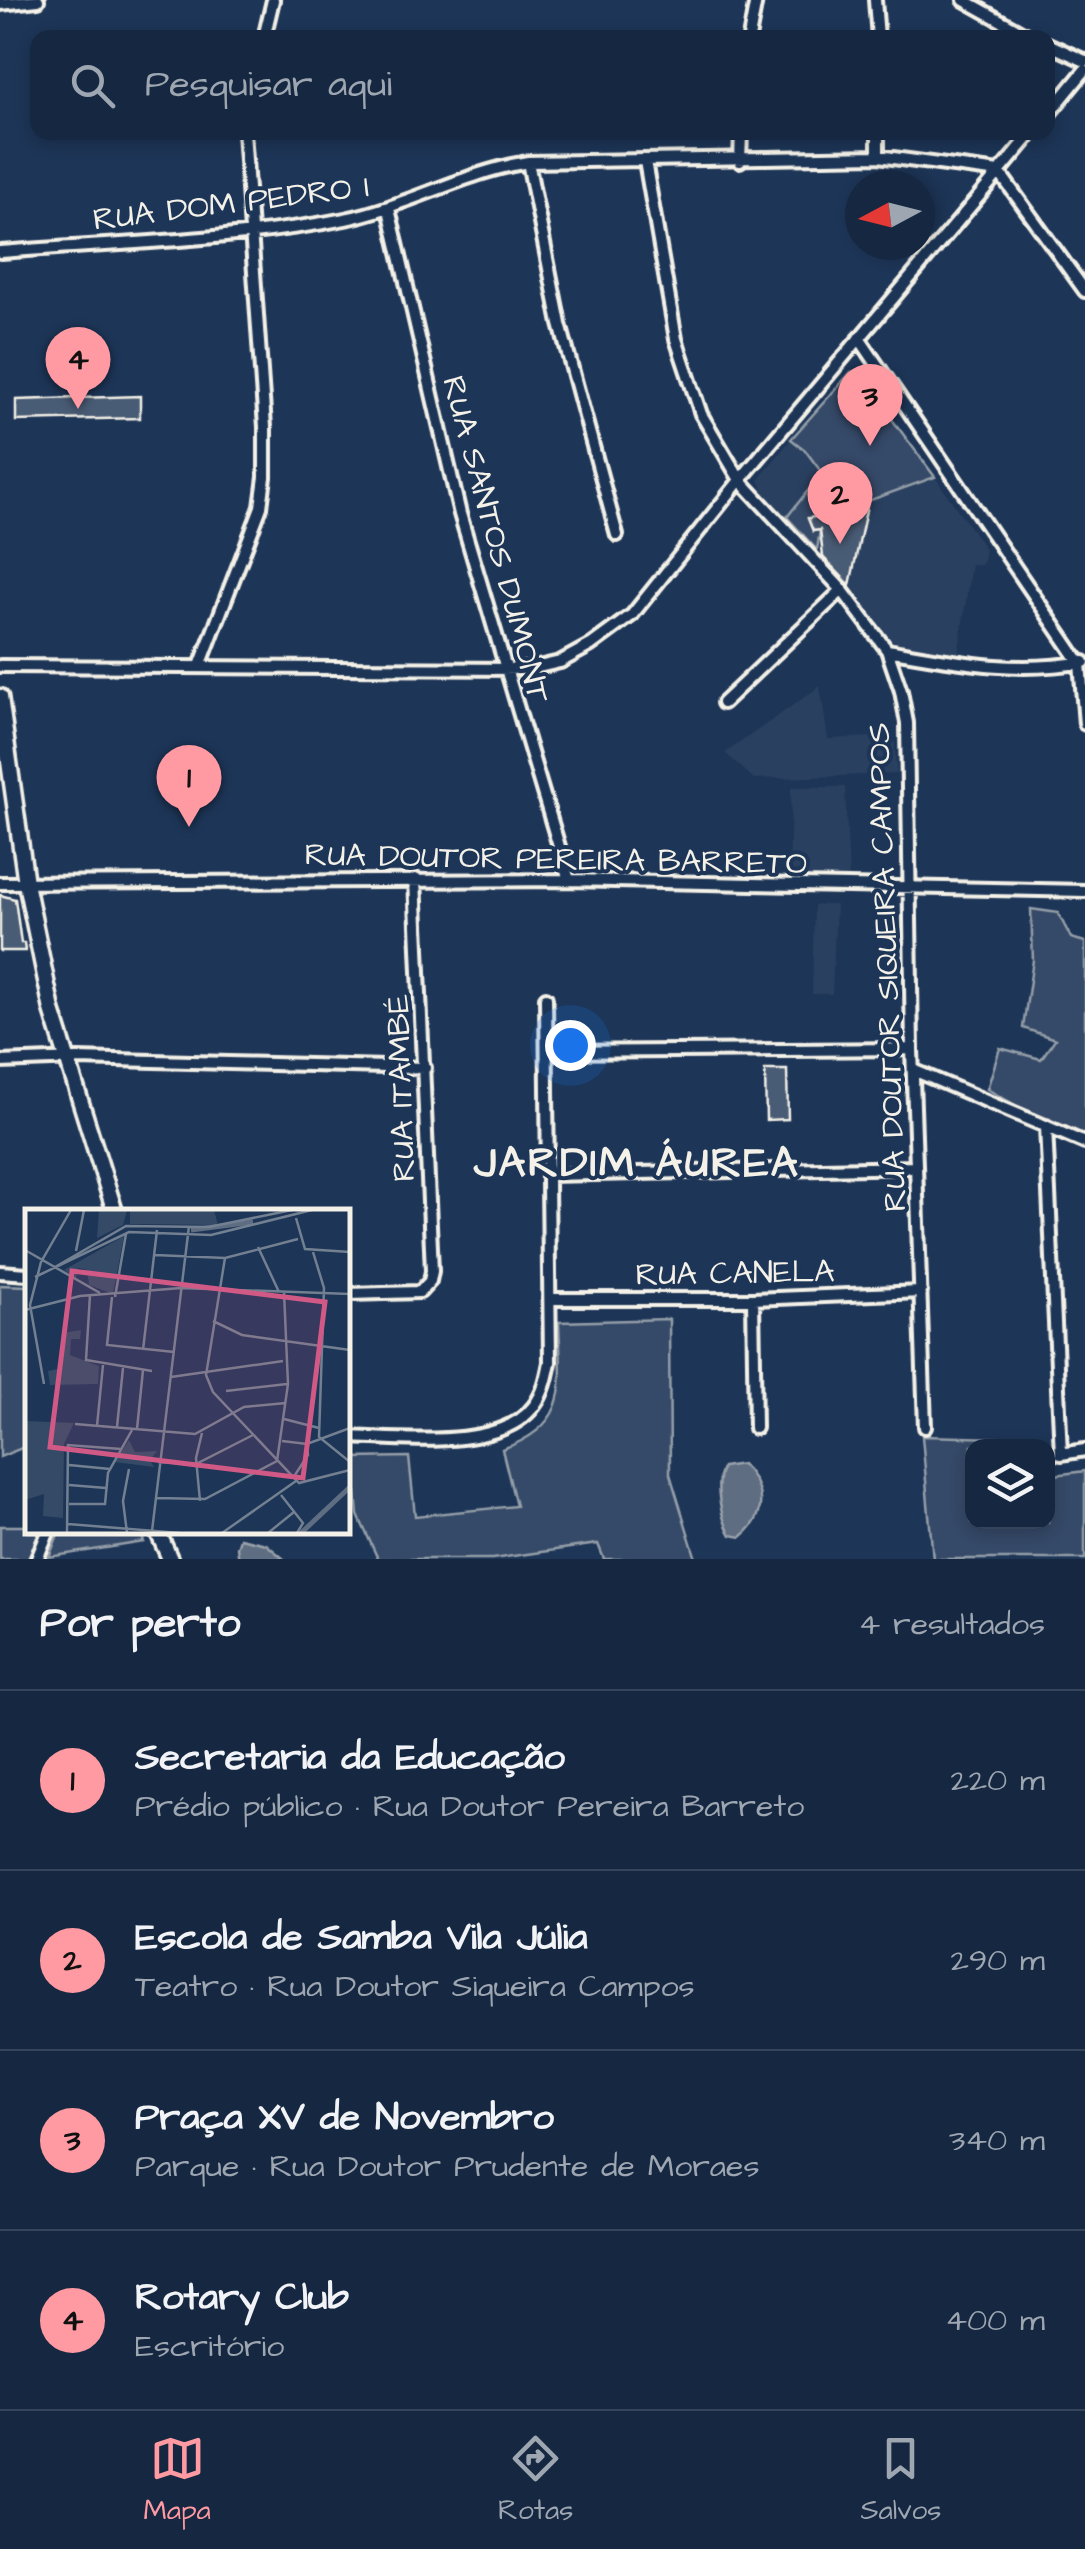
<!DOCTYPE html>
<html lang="pt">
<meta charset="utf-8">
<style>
body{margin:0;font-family:"Architects Daughter",sans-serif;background:#1f3048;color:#f1f3f6}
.controls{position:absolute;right:30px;bottom:30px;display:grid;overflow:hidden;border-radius:20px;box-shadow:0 5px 15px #0003}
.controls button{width:90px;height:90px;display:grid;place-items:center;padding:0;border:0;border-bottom:2px solid #35445a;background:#162841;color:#f1f3f6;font:50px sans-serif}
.compass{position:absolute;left:845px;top:170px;width:90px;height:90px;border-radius:50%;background:#162841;box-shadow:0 5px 15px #0003;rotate:263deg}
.you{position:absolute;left:570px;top:1045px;width:35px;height:35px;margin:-25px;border:8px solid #fff;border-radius:50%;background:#1a73e8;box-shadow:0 0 0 15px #1a73e833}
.badge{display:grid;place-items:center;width:65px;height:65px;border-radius:50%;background:#ff9aa2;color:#111;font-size:32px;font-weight:700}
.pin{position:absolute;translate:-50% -82px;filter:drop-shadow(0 2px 5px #0008)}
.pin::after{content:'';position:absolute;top:52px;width:35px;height:30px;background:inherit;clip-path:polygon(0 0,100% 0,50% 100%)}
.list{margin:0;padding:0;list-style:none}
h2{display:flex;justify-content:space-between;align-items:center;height:130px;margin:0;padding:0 40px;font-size:42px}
h2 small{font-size:32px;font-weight:400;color:#9ea6b1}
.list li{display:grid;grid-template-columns:65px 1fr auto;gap:30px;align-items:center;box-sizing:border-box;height:180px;padding:0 40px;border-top:2px solid #35445a}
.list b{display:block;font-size:38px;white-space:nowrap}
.list p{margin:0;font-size:32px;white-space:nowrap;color:#9ea6b1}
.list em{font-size:32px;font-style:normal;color:#9ea6b1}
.icon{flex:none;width:55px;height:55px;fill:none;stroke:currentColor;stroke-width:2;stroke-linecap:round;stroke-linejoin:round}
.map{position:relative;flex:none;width:1085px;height:1559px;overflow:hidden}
.search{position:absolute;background:#162841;box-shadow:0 5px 15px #0003;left:30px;right:30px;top:30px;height:110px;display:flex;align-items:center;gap:25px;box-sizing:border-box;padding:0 35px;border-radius:20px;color:#9ea6b1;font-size:38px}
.sheet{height:850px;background:#162841}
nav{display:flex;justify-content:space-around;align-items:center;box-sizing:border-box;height:140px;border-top:2px solid #35445a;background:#162841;font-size:28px;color:#9ea6b1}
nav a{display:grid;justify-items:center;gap:5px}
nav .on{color:#ff9aa2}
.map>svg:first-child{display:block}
.built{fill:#2a4060}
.green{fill:#354a67;stroke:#949ea8;stroke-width:2.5}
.water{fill:#5e6d82;stroke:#9aa2ab;stroke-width:2.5}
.building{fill:#485b74;stroke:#f4f1e8;stroke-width:2.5}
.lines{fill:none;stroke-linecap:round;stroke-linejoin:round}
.street-casing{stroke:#f4f1e8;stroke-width:18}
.secondary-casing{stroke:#f4f1e8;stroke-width:21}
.street{stroke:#1d3557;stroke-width:10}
.secondary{stroke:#1d3557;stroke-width:14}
.labels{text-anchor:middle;stroke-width:8;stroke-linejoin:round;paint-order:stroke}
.street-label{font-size:32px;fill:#f4f1e8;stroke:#1d3557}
.district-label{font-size:42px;font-weight:bold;letter-spacing:2.5px;fill:#f4f1e8;stroke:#1d3557}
.inset-river{fill:none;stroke:#5e6d82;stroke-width:5}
.inset-road{fill:none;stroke:#738091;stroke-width:2.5}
.view{fill:#d15985;fill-opacity:0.15;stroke:#d15985;stroke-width:5}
.inset-edge{fill:none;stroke:#f4f1e8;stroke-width:5}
</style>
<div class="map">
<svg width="1085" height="1559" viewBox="0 0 1085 1559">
<rect width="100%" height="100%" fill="#1d3557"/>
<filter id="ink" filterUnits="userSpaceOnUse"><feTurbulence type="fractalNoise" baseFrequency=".01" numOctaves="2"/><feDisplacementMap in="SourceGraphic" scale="20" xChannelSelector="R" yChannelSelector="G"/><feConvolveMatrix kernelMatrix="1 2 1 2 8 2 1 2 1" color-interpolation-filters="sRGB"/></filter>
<g filter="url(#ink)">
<!-- built -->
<path class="built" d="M 791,439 L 805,450 L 822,473 L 787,517 L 765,495 L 759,479 Z
M 935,477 L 985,549 L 982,565 L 971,564 L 958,658 L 892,641 L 850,585 L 868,501 Z
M 820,686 L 828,739 L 894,736 L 897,774 L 754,779 L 725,753 Z
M 791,787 L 845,787 L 849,879 L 789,878 Z
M 814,905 L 836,905 L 832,994 L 812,994 Z"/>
<!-- green -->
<path class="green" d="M 856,371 L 935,477 L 868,501 L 841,495 L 816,499 L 815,517 L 808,519 L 813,531 L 820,530 L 817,550 L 787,517 L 822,473 L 805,450 L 791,439 L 851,372 Z
M 1031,909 L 1058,913 L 1071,938 L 1085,942 L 1085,1138 L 1051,1125 L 987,1089 L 1000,1048 L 1041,1059 L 1055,1039 L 1023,1028 L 1033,960 Z
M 0,1285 L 28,1286 L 27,1446 L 0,1457 Z
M 669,1319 L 670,1474 L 696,1559 L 604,1559 L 598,1544 L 492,1559 L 378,1559 L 358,1515 L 353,1458 L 409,1457 L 415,1516 L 516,1506 L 502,1449 C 572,1425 561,1384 559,1322 Z
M 922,1436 L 1042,1439 L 1043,1446 L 972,1446 L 972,1522 L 1048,1522 L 1048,1469 L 1055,1475 L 1085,1471 L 1085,1559 L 933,1559 Z
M 0,1526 L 27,1526 L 28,1532 L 39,1532 L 28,1559 L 0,1559 Z
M 59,1532 L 140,1532 L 144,1542 L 49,1557 Z"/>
<!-- water -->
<path class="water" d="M 742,1464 C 765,1488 768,1516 741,1537 L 731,1535 C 721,1518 713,1483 723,1467 Z
M 240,1538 L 266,1544 L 284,1559 L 239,1559 L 237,1548 Z"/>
<!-- building -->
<path class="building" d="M 140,396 L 140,418 L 16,421 L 16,400 Z
M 840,495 L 868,501 L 850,585 L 823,557 L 820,530 L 813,531 L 808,518 L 815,517 L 816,499 Z
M 0,895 L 15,899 L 21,943 L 24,943 L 25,951 L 0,951 Z
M 765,1070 L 787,1070 L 788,1119 L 766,1120 Z"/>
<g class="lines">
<defs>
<path id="street" d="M 875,0 L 878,38
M 964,0 L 1032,38
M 0,4 L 38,0
M 264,38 L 273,0
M 749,38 L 756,0
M 1048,44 L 1085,61
M 1048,115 L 1085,70
M 878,132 L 878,156
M 645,161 L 676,339 L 701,414 L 740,480 L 842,590 L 887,650 L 901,691 L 907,723 L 912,1049 L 925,1427
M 740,161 L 741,132
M 528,162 L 560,324 L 617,535
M 389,209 L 460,514 L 569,880
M 0,252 C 112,243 235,241 345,219 C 408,206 465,172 528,162 L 878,156 L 999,172 L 1085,291
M 859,338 L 1080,663 L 1085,724
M 887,650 C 956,662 1013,674 1084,662
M 0,666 L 530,669 L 560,662 L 591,645 L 632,615 L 740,480 L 1033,132
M 200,666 L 261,507 L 265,477 L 265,427 L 244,132
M 723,703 L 842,590
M 0,883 L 569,880 L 1085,891
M 547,1052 L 912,1049
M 0,1062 L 78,1059 L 425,1068
M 913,1070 L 1085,1143
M 1046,1126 L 1061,1454 L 1085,1450
M 549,1175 L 916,1167
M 0,1272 L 28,1274
M 348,1294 L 420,1292 L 430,1281 L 432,1271 L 415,879
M 550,1299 L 753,1299 L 921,1292
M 753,1299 L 755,1428
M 348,1437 C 398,1438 500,1452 534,1406 C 544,1393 547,1377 550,1362 L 546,998
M 37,1559 L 48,1532"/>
<path id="secondary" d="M 0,697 L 26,883 L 52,1010 L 115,1212
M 158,1532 L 170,1559"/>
</defs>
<!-- street casing -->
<use href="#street" class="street-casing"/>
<!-- secondary casing -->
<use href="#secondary" class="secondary-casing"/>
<!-- street -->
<use href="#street" class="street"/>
<!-- secondary -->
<use href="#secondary" class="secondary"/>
</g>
</g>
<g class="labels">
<!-- street labels -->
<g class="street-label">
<text transform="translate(231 202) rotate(-7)" y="11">RUA DOM PEDRO I</text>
<text transform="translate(497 539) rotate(75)" y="11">RUA SANTOS DUMONT</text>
<text transform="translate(556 858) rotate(1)" y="11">RUA DOUTOR PEREIRA BARRETO</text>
<text transform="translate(886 967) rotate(-92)" y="11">RUA DOUTOR SIQUEIRA CAMPOS</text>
<text transform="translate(400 1088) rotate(-92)" y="11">RUA ITAMBÉ</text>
<text transform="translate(735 1272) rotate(-1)" y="11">RUA CANELA</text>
</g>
<!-- district labels -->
<g class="district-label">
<text x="637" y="1176">JARDIM ÁUREA</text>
</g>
</g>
<!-- overview -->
<g transform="translate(25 1209)">
<rect width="325" height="325" fill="#1d3557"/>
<path d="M 74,1 L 102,1 L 98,16 L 72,29 ZM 105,1 L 189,1 L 193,16 L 105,15 ZM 99,27 L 88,85 L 64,76 L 62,61 L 53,59 L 51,69 L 39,61 ZM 56,121 L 55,130 L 46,130 L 45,146 L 74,157 L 73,175 L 25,176 L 23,162 L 37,159 L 37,124 ZM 0,212 L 49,214 L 39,235 L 38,309 L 18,307 L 19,285 L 0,291 ZM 104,231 L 110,243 L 132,242 L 125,251 L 129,258 L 90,253 Z" fill="#354a67"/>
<path class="inset-river" d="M 166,21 L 228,13M 276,324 L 325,278"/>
<path class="inset-road" d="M 271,9 L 280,40 L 325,43M 233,38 L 254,83M 0,41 L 75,84M 51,42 L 59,1M 288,43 L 299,79 L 294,228 L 325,253M 130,46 L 200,49 L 273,30M 200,49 L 181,166 L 188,183 L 274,274 L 325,261M 30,58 L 101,17 L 184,18 L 267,1M 10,68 L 104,23 L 186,26 L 287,1M 65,86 L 61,151 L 127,162M 87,88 L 82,136 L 149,143M 90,88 L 101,25M 0,101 L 55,87 L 156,79 L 325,85M 188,112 L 217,126 L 325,141M 118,141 L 132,21M 146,168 L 258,152M 19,175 L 5,96 L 16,53 L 46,1M 201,182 L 262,175M 259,210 L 294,219M 50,215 L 170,225 L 219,198 L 261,194M 72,217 L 78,156M 92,218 L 98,159M 112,220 L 118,161M 257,232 L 282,235 L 325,219M 133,253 L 171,255 L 228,226M 44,256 L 85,260M 268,269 L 283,246 L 282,235M 44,276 L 81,279M 256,286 L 278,314 L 272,324M 131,289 L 180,290 L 252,252 L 263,175 L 259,83M 175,292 L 171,249 L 177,224M 44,295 L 80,295 L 83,264 L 107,221M 43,315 L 155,324M 127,322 L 164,17M 42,324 L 43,236 L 96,240M 102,324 L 98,292 L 104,260M 197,324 L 271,272M 243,324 L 269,303"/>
<path class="view" d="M 47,62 L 300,93 L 278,269 L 25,238 Z"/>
<rect width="325" height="325" class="inset-edge"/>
</g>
</svg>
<div class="controls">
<button><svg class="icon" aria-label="layers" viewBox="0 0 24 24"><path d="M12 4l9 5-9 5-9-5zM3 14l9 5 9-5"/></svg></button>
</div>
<svg class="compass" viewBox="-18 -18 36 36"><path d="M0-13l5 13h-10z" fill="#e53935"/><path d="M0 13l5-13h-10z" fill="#9ea6b1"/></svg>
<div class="you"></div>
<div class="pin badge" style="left:189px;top:827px">1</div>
<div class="pin badge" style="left:840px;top:544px">2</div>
<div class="pin badge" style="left:870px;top:446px">3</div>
<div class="pin badge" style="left:78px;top:409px">4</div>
<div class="search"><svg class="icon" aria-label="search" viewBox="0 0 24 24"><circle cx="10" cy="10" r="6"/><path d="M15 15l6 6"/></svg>Pesquisar aqui</div>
</div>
<section class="sheet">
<h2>Por perto<small>4 resultados</small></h2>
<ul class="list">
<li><span class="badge">1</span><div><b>Secretaria da Educação</b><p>Prédio público · Rua Doutor Pereira Barreto</p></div><em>220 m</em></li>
<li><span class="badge">2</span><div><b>Escola de Samba Vila Júlia</b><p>Teatro · Rua Doutor Siqueira Campos</p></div><em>290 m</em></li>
<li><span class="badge">3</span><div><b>Praça XV de Novembro</b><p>Parque · Rua Doutor Prudente de Moraes</p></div><em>340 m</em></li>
<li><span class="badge">4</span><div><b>Rotary Club</b><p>Escritório</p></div><em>400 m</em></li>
</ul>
</section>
<nav>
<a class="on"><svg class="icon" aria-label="map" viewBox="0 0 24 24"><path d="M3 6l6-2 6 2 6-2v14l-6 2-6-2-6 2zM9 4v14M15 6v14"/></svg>Mapa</a>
<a><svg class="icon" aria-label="directions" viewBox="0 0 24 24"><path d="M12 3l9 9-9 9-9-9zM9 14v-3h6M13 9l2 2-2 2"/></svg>Rotas</a>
<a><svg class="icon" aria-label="saved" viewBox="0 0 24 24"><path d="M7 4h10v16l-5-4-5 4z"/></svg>Salvos</a>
</nav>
